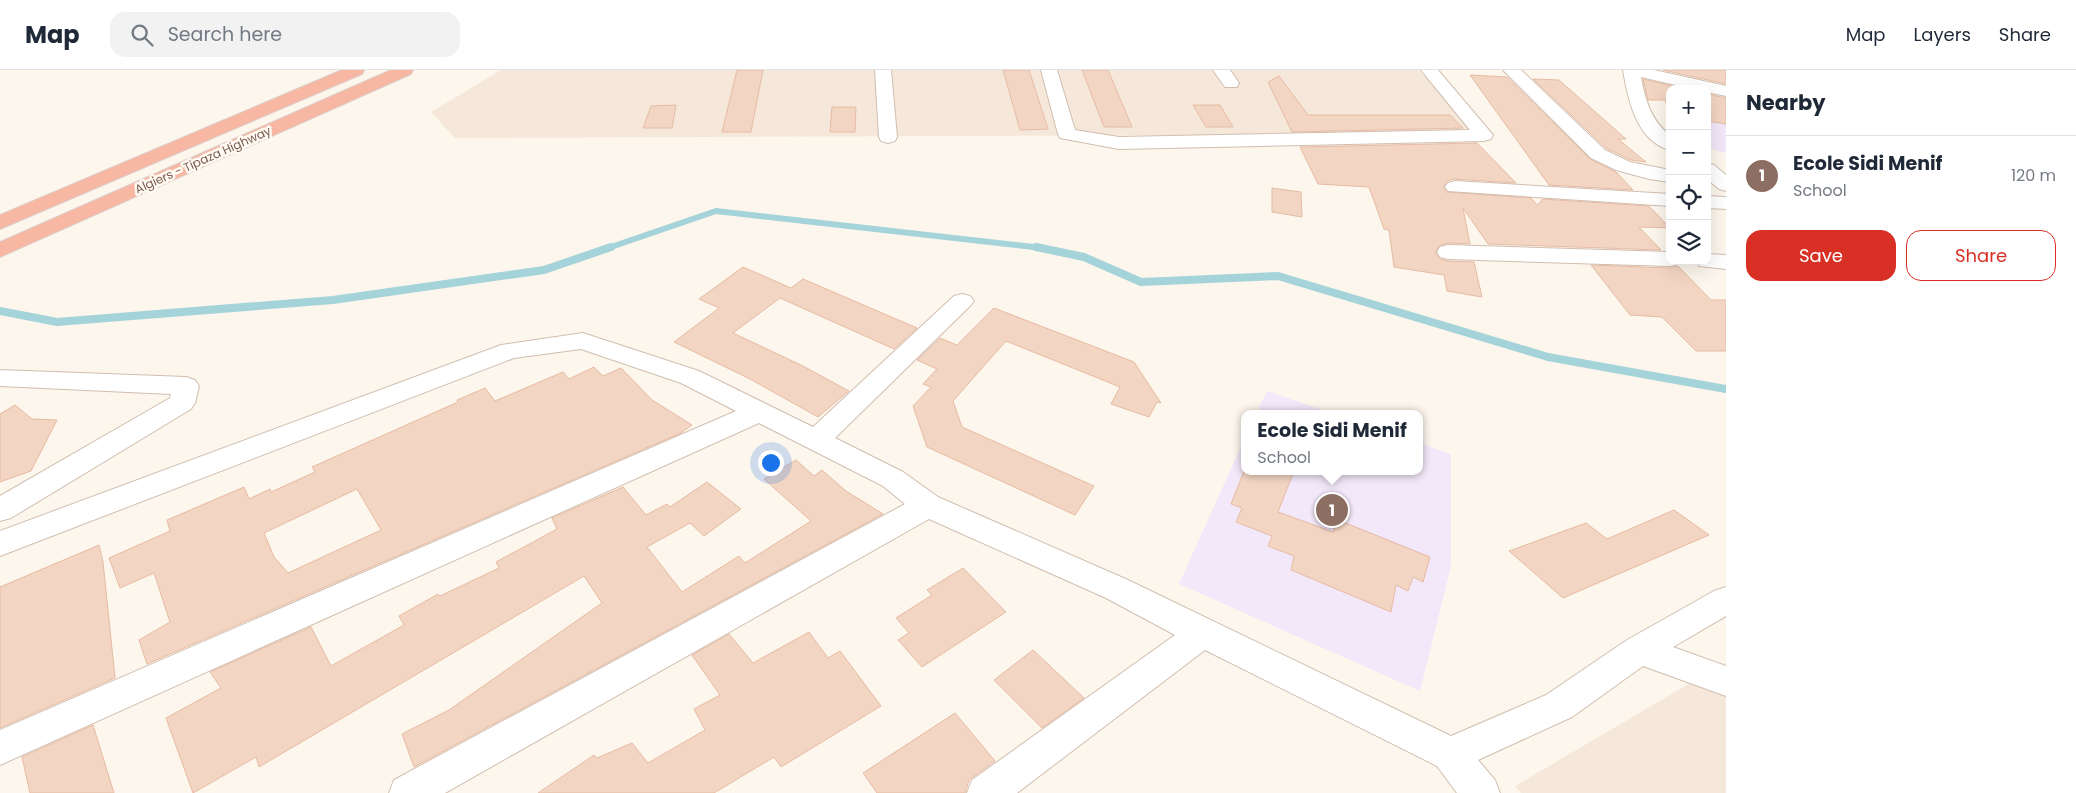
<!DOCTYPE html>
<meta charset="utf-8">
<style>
body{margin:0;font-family:Poppins,sans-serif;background:#f2f2f3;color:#1f2937}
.controls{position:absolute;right:15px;top:15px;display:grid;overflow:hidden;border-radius:10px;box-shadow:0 5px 20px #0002}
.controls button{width:45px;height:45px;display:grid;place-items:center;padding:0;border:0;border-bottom:1px solid #e0e1e3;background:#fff;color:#1f2937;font:25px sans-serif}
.you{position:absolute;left:770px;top:392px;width:18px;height:18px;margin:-12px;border:4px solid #fff;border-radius:50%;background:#1a73e8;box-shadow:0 0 0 8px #1a73e833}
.badge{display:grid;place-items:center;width:32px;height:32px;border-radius:50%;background:#d93025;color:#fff;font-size:16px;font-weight:700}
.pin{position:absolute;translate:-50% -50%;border:2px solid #fff;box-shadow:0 1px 5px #0006}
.popup{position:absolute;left:1241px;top:340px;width:182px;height:65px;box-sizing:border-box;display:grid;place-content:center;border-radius:10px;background:#fff;filter:drop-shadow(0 1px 4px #0005);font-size:16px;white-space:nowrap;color:#747a83}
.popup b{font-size:19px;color:#1f2937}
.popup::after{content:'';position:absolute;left:50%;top:100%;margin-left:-10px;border:10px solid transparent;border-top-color:#fff}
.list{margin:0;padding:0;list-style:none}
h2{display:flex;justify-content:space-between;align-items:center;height:65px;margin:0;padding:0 20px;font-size:21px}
h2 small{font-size:16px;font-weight:400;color:#747a83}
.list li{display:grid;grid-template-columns:32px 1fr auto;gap:15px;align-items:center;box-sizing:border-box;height:80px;padding:0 20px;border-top:1px solid #e0e1e3}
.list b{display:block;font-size:19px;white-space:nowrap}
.list p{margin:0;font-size:16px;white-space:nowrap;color:#747a83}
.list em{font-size:16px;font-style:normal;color:#747a83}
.actions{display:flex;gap:10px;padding:15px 20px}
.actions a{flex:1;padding:11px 0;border:1px solid #d93025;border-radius:15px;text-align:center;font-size:18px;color:#d93025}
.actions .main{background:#d93025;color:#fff}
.icon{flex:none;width:28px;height:28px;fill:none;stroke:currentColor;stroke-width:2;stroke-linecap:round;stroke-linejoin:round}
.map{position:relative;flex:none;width:1726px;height:723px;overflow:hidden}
header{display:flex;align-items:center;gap:30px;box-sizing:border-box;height:70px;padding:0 25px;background:#fff;border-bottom:1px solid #e0e1e3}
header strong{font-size:24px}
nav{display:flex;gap:28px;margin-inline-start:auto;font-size:18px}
.search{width:350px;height:45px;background:#f2f2f3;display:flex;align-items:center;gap:12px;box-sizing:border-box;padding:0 18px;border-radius:15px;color:#747a83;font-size:19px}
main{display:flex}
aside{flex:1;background:#fff}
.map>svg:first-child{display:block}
.residential{fill:#f5e8da}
.education{fill:#f3e8fa}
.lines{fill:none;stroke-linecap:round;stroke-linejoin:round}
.stream-far1{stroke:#a5d3da;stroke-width:6}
.stream{stroke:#a5d3da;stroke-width:8}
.building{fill:#f3d5c3;stroke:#e6bba3;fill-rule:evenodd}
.minor-casing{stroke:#d1beb0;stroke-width:2}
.highway-casing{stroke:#dad1cd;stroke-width:2}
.minor{fill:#fff;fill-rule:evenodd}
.highway{fill:#f7b7a3;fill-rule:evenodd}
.labels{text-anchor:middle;stroke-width:5;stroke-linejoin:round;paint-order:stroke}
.far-street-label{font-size:12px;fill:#7a5c4d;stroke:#fffaf3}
</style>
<header>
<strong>Map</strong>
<div class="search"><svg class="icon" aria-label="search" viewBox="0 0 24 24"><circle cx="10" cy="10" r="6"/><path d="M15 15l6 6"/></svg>Search here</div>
<nav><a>Map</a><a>Layers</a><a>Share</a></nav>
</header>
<main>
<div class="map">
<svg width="1726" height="723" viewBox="0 0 1726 723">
<rect width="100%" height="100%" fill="#fdf6ec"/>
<!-- residential -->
<path class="residential" d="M 501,0 L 1418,0 L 1482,64 L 455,68 L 431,42 Z
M 1726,592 L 1726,723 L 1521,723 L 1515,716 Z"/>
<!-- education -->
<path class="education" d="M 1707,25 L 1726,28 L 1726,83 L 1707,78 Z
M 1267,321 L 1334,344 L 1256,344 Z
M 1244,370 L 1244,401 L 1420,401 L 1420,373 L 1451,384 L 1451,496 L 1420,621 L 1179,514 Z"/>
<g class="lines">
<!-- stream-far1 -->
<path class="stream-far1" d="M 608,178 L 716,141 L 1042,178"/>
<!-- stream -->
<path class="stream" d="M 1036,177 L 1084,187 L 1141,212 L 1278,206 L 1548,287 L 1726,319
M 0,241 L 57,252 L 333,230 L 544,200 L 611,177"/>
</g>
<!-- building -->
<path class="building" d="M 737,0 L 763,0 L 751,62 L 722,62 Z
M 1003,0 L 1029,0 L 1048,59 L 1020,60 Z
M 1082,0 L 1108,0 L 1132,57 L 1104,57 Z
M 1663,0 L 1726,0 L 1726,14 Z
M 1470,5 L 1507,7 L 1590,89 L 1616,102 L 1633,120 L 1549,115 Z
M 1279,6 L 1308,45 L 1450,45 L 1463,58 L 1292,62 L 1268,12 Z
M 1533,9 L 1559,10 L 1626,69 L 1618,69 L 1646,92 L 1631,90 L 1606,78 Z
M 1643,9 L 1684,19 L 1670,19 L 1670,44 L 1665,30 L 1648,30 Z
M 1707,24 L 1726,28 L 1726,54 L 1707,51 Z
M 676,35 L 672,58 L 643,58 L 651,36 Z
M 1193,35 L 1220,35 L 1233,57 L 1206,57 Z
M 832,37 L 856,37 L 855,62 L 830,62 Z
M 1477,73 L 1516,113 L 1454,109 L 1447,111 L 1444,116 L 1446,122 L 1531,128 L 1537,135 L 1543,129 L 1649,136 L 1670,158 L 1639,157 L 1661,180 L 1488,174 L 1463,138 L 1470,174 L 1448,173 L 1440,175 L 1435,183 L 1440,189 L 1448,191 L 1474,192 L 1482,227 L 1447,221 L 1444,205 L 1394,197 L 1389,160 L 1384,159 L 1369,117 L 1318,114 L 1300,77 Z
M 1272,118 L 1301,122 L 1302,147 L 1272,142 Z
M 1591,195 L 1670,198 L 1678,196 L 1711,230 L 1726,230 L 1726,281 L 1696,281 L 1662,247 L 1630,245 Z
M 743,197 L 791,218 L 803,209 L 917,258 L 894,279 L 780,228 L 733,263 L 803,296 L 849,321 L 818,347 L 750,309 L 674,272 L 719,238 L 699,229 Z
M 994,238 L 1134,292 L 1161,333 L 1157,332 L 1149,347 L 1111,334 L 1120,317 L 1006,271 L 953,331 L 962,357 L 1094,416 L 1075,445 L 927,377 L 913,336 L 931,317 L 923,314 L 937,299 L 917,290 L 940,268 L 957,275 Z
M 594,297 L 603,306 L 621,298 L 652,330 L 692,355 L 681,363 L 147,594 L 139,570 L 170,552 L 154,503 L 120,518 L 109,488 L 170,461 L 167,450 L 244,417 L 249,429 L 270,419 L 271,422 L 315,402 L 312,397 L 458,332 L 457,330 L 485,318 L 495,331 L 563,302 L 569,309 ZM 357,419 L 381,460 L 288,503 L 274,487 L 264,463 Z
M 15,335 L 32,349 L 57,350 L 31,401 L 0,412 L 0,344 Z
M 796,390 L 814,406 L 822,400 L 846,421 L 883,444 L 414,697 L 402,664 L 449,640 L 602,533 L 584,506 L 259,697 L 256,687 L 193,723 L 166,648 L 221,618 L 210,602 L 311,557 L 331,596 L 404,555 L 399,546 L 438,524 L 440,526 L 499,498 L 496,492 L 557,459 L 552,448 L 623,417 L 646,445 L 667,434 L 670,437 L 707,412 L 741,439 L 704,466 L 690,453 L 647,477 L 682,522 L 739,486 L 745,493 L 811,451 L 764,409 Z
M 1244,401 L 1294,401 L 1278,442 L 1333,462 L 1338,450 L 1430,487 L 1423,512 L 1413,507 L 1408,521 L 1396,515 L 1391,542 L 1291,500 L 1294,486 L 1268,476 L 1272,466 L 1236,452 L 1242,438 L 1231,434 Z
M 1674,440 L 1709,465 L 1563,528 L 1509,481 L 1586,453 L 1607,469 Z
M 99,475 L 103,492 L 115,608 L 0,658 L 0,517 Z
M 963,498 L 1006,542 L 922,597 L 898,570 L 909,563 L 896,548 L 932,525 L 927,520 Z
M 809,562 L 828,588 L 840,581 L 881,636 L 781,697 L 774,687 L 714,723 L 538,723 L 594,685 L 597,688 L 632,673 L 648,693 L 705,660 L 694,639 L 720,625 L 692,585 L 729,564 L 753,593 Z
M 1033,580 L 1084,628 L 1042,658 L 994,610 Z
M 955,643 L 995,691 L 969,710 L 965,723 L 877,723 L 863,703 Z
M 93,655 L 114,723 L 30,723 L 22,687 Z"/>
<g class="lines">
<defs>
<path id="minor" d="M 875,0 L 891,0 L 897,67 L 895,71 L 888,73 L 881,71 L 879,67 Z
M 1041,0 L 1057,0 L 1075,60 L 1119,67 L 1470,60 L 1421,0 L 1438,0 L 1493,65 L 1491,69 L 1484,71 L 1119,79 L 1060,68 L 1058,64 Z
M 1213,0 L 1230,0 L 1239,13 L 1237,17 L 1225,17 Z
M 1503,0 L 1521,0 L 1605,80 L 1630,92 L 1670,100 L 1670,112 L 1649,109 L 1616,100 L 1591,88 Z
M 1623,0 L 1654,0 L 1726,16 L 1726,26 L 1707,22 L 1707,19 L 1693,19 L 1641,7 C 1645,29 1651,51 1670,65 L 1670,80 C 1636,71 1628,29 1623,0 Z
M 1707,93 L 1714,95 L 1726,105 L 1726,121 L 1719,119 L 1707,109 Z
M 1455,111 L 1670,124 L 1670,136 L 1448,121 L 1445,117 L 1448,113 Z
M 1707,126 L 1726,127 L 1726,139 L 1707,138 Z
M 1448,175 L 1670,182 L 1670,191 L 1680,191 L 1678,194 L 1670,196 L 1448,189 L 1440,187 L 1437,182 L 1440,177 Z
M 1707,184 L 1726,185 L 1726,199 L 1699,196 L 1696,191 L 1707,191 Z
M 962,224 L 970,226 L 974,231 L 970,236 L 835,368 L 903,402 L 938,427 L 1128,510 L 1451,666 L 1546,625 L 1627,570 L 1714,521 L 1726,517 L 1726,546 L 1673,577 L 1726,596 L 1726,626 L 1643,596 L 1572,647 L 1478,690 L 1495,710 L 1500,723 L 1457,723 L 1437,696 L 1205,580 L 1017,723 L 967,723 L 972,710 L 1175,565 L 1106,528 L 929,449 L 445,723 L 389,723 L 394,710 L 905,434 L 883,416 L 759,353 L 0,695 L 0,660 L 736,341 L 681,313 L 581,279 L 514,288 L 0,486 L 0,461 L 501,275 L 583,263 L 592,266 L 699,301 L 813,357 L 954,226 Z
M 0,300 L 186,307 L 195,310 L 199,316 L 195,333 L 191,339 L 11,448 L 0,451 L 0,426 L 170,328 L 171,324 L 0,316 Z"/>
<path id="highway" d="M 342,0 L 364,0 L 362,4 L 0,159 L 0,145 Z
M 391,0 L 413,0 L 411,4 L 0,187 L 0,172 Z"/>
</defs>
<!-- minor casing -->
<use href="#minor" class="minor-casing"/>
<!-- highway casing -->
<use href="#highway" class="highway-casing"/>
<!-- minor -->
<use href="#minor" class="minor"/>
<!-- highway -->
<use href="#highway" class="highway"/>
</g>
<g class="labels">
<!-- far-street labels -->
<g class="far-street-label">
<text transform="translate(203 90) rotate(-24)" y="4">Algiers - Tipaza Highway</text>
</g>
</g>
</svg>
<div class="controls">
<button>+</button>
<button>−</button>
<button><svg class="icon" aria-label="locate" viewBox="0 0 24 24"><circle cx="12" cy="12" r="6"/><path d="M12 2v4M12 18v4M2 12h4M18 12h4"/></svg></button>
<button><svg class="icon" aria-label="layers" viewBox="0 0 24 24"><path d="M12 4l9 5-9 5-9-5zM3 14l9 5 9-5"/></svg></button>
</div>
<div class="you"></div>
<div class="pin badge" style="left:1332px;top:440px;background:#8d6e63">1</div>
<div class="popup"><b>Ecole Sidi Menif</b>School</div>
</div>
<aside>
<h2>Nearby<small></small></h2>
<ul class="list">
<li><span class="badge" style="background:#8d6e63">1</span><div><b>Ecole Sidi Menif</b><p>School</p></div><em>120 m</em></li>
</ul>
<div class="actions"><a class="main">Save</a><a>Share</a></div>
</aside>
</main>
